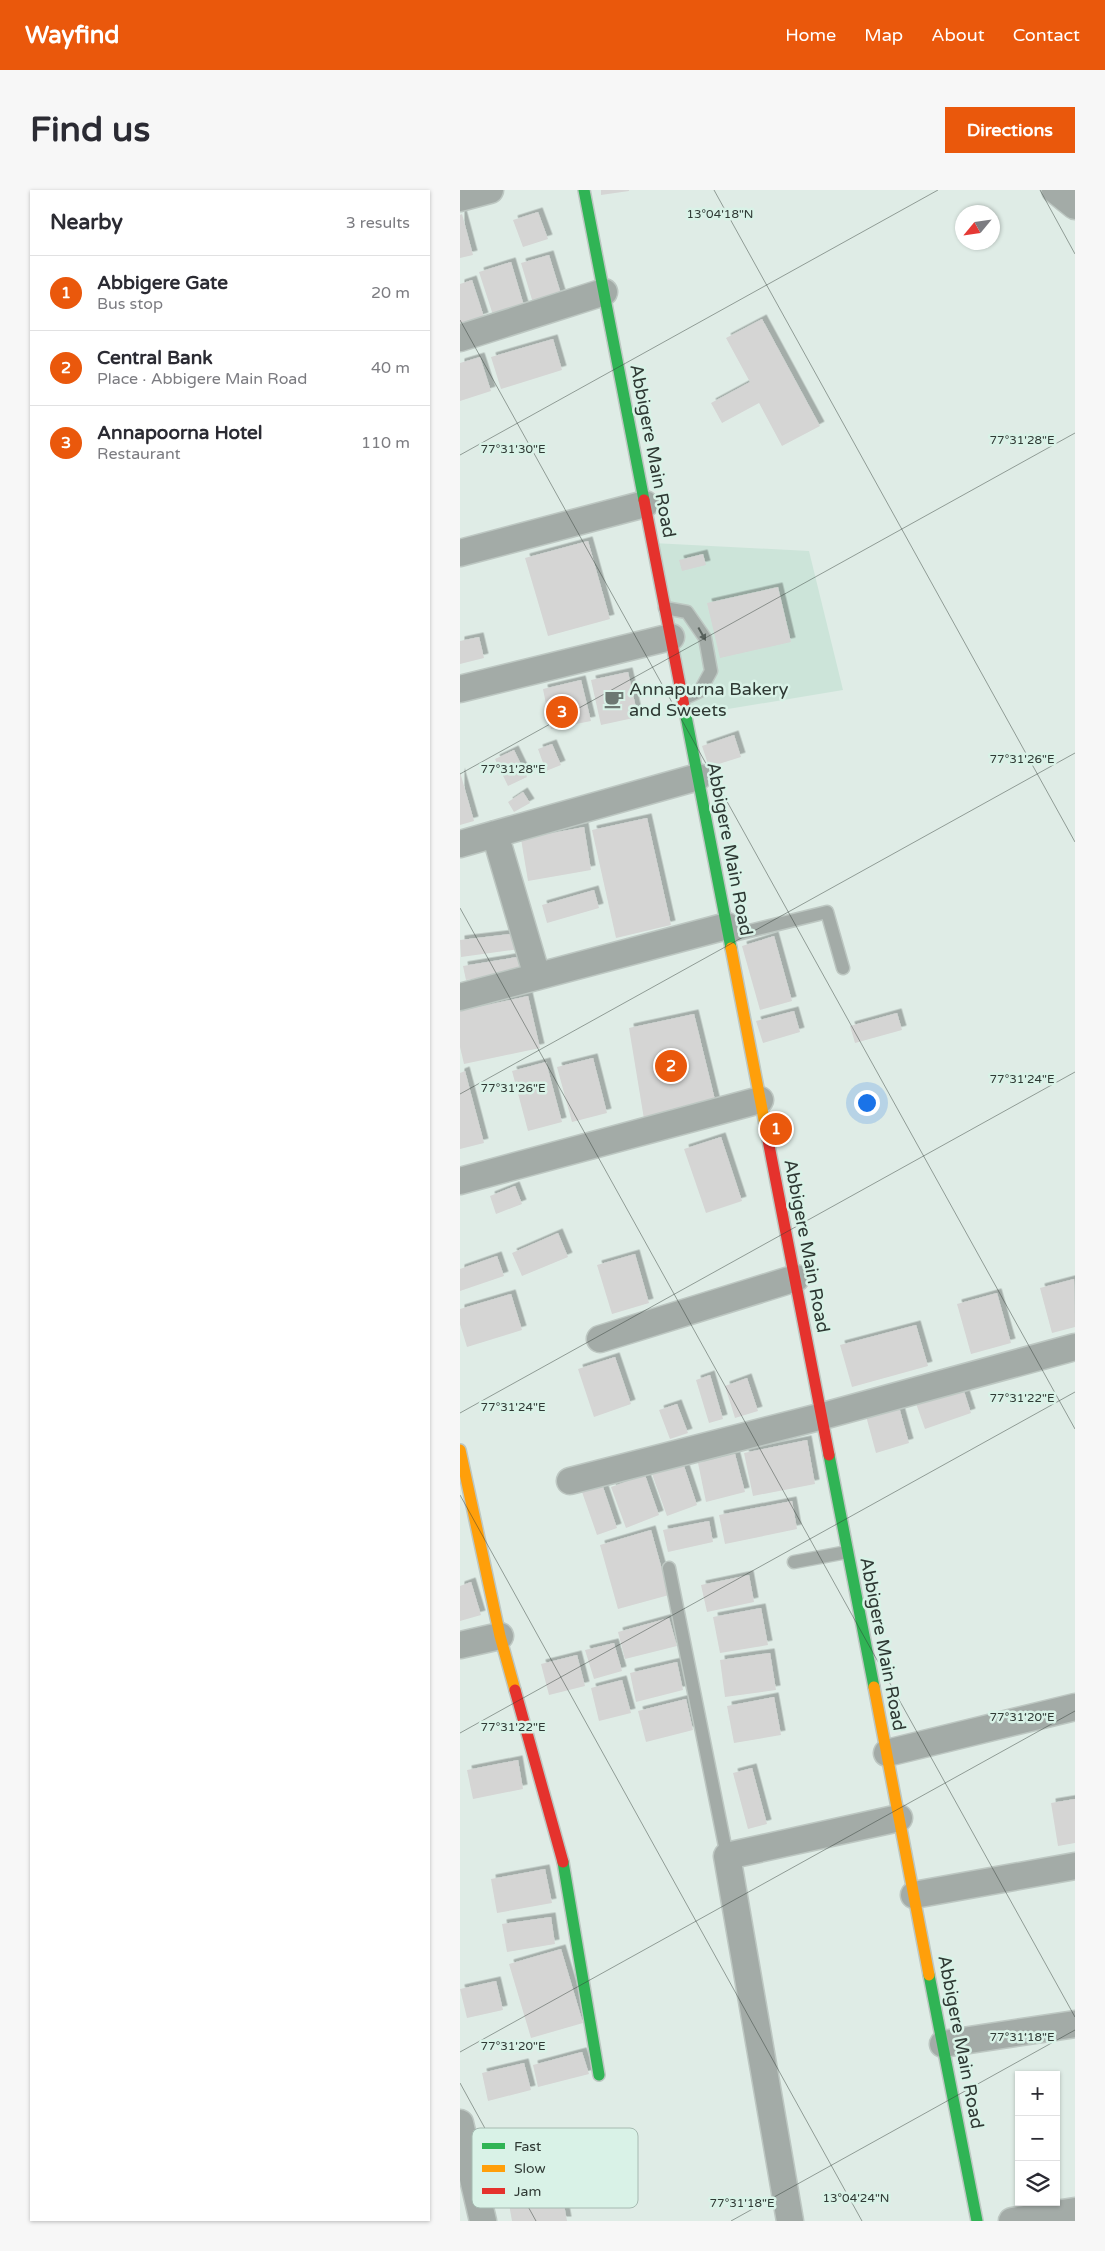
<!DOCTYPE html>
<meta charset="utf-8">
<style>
body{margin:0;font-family:"Varela Round",sans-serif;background:#f7f7f7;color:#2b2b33}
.controls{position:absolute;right:15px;bottom:15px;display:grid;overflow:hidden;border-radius:0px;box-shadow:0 1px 4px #0004}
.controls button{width:45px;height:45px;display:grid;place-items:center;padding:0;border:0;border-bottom:1px solid #e1e1e2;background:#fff;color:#2b2b33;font:25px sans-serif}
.compass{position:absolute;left:495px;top:15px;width:45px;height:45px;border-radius:50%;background:#fff;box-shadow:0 1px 4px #0004;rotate:241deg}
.you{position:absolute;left:406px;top:912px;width:18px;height:18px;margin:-12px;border:4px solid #fff;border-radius:50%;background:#1a73e8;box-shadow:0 0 0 8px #1a73e833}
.badge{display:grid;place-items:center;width:32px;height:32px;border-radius:50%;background:#ea580c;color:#fff;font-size:16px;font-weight:700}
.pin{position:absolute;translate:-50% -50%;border:2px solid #fff;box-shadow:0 1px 5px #0006}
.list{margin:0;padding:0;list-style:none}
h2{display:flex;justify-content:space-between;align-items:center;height:65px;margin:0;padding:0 20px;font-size:21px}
h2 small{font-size:16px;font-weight:400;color:#7c7c81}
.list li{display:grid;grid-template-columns:32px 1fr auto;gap:15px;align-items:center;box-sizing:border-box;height:75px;padding:0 20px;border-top:1px solid #e1e1e2}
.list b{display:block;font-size:19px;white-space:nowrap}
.list p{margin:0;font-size:16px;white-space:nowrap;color:#7c7c81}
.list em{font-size:16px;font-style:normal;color:#7c7c81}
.icon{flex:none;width:28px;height:28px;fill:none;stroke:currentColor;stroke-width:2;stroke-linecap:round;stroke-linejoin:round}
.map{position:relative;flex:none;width:615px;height:2031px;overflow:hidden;border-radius:0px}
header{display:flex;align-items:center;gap:30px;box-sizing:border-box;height:70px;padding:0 25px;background:#ea580c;color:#fff}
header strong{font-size:24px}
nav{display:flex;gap:28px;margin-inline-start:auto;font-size:18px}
.intro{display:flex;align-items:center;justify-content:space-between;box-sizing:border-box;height:120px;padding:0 30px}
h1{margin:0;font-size:35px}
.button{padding:12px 22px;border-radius:0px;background:#ea580c;color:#fff;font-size:18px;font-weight:700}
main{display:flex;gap:30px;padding:0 30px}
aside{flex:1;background:#fff;border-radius:0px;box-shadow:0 1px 4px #0004}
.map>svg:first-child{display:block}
.built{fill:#cce4d9}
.building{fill:#d5d5d4;filter:url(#shadow)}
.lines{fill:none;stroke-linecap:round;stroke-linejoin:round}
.lane-casing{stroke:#bdc7c2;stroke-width:15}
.street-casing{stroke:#bdc7c2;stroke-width:29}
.fast-casing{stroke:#bdc7c2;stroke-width:14}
.slow-casing{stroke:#bdc7c2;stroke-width:14}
.jam-casing{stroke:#bdc7c2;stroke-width:14}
.lane{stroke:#a3aba7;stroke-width:12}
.street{stroke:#a3aba7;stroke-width:26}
.fast{stroke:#30b455;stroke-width:11}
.slow{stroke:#ff9f0a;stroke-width:11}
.jam{stroke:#e5322d;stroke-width:11}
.oneway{fill:#58615c}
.ticks{fill:none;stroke:#2f3934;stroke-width:1;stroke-opacity:0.45}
.labels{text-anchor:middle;stroke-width:5;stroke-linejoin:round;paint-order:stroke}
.street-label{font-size:18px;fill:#2f3934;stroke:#d9f2e7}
.poi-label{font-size:18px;fill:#2f3934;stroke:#d9f2e7;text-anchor:start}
.key{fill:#d9f2e7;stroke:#a6bab1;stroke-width:1}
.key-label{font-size:14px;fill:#2f3934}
.ticks-label{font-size:12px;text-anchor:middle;fill:#2f3934;stroke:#d9f2e7;stroke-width:5;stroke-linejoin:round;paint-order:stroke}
</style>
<header>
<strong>Wayfind</strong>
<nav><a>Home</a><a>Map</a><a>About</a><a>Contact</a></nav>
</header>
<div class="intro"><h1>Find us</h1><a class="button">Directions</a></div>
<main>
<aside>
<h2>Nearby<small>3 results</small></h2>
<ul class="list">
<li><span class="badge">1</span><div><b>Abbigere Gate</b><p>Bus stop</p></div><em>20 m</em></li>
<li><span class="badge">2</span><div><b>Central Bank</b><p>Place · Abbigere Main Road</p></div><em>40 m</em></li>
<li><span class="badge">3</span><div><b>Annapoorna Hotel</b><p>Restaurant</p></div><em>110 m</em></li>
</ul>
</aside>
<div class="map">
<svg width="615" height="2031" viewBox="0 0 615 2031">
<defs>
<filter id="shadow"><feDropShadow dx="4.5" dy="-4.5" stdDeviation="0" flood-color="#0004"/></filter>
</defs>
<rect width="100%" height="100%" fill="#dfece6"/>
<!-- built -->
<path class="built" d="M 193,353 L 349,361 L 383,500 L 226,526 Z"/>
<!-- building -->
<path class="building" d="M 141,0 L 169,0 L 169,1 L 141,5 Z
M 78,22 L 88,49 L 63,57 L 53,30 Z
M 2,24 L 13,65 L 0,68 L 0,25 Z
M 89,65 L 101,104 L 73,113 L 61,73 Z
M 51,72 L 64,116 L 33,125 L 19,82 Z
M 12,90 L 24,127 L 0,135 L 0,94 Z
M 302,129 L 360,236 L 322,256 L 299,213 L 262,233 L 251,213 L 290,192 L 266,148 Z
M 93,149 L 102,180 L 41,199 L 31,167 Z
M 20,167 L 31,201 L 0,211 L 0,173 Z
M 128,351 L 150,429 L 88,446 L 65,368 Z
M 243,364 L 246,375 L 222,381 L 219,370 Z
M 318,397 L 331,452 L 260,468 L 247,413 Z
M 19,447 L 24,468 L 0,474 L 0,451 Z
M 168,482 L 178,527 L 141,535 L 131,490 Z
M 121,490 L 131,531 L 91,539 L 83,499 Z
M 274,545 L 281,567 L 249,577 L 242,556 Z
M 92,554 L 101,575 L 86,581 L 78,559 Z
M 54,560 L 67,587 L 48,596 L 35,569 Z
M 0,582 L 14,631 L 0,635 Z
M 63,602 L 70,613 L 54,622 L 48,612 Z
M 187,628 L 211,735 L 156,748 L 132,640 Z
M 124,637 L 131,680 L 68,691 L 61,649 Z
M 134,700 L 139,718 L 87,733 L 82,715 Z
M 59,743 L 60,759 L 1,767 L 0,750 Z
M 314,746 L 332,811 L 300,820 L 282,756 Z
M 63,766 L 65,781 L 6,790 L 3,776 Z
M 68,806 L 80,858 L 4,874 L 0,857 L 0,821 Z
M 334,821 L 340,842 L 303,853 L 296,831 Z
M 437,823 L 442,840 L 395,853 L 390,836 Z
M 234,824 L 256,914 L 184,929 L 169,838 Z
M 133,868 L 147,923 L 112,932 L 97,877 Z
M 86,872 L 102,932 L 68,941 L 52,881 Z
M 5,881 L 24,953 L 0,959 L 0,883 Z
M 261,947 L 282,1011 L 246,1023 L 224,959 Z
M 55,996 L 62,1014 L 36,1024 L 30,1006 Z
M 98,1043 L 108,1067 L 62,1086 L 52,1063 Z
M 175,1064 L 189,1113 L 152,1124 L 137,1075 Z
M 37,1066 L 44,1086 L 0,1101 L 0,1079 Z
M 614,1089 L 615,1137 L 592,1143 L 580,1098 Z
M 537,1103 L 551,1153 L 511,1164 L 497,1114 Z
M 51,1104 L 62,1140 L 7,1157 L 0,1134 L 0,1119 Z
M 456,1135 L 468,1176 L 392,1197 L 380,1155 Z
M 155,1167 L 171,1214 L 134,1227 L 118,1179 Z
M 250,1185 L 263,1229 L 249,1233 L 236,1190 Z
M 287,1188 L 298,1221 L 275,1228 L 265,1196 Z
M 500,1189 L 511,1223 L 465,1239 L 453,1205 Z
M 217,1214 L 228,1243 L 210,1249 L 199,1220 Z
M 439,1217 L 449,1253 L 416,1263 L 406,1226 Z
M 347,1250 L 355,1294 L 293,1306 L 284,1263 Z
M 275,1264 L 285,1302 L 246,1312 L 238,1273 Z
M 223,1273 L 237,1315 L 207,1326 L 192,1284 Z
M 185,1285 L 199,1325 L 166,1338 L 151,1297 Z
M 142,1294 L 157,1338 L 137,1345 L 122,1302 Z
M 332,1311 L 337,1339 L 265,1354 L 259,1325 Z
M 249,1331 L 253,1352 L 208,1362 L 203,1340 Z
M 191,1340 L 209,1405 L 158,1419 L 140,1355 Z
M 289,1385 L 294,1412 L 247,1422 L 241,1395 Z
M 11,1392 L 21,1425 L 0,1431 L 0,1396 Z
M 301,1418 L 308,1455 L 260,1463 L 253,1427 Z
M 209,1428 L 217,1456 L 165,1469 L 158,1442 Z
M 154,1453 L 162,1481 L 134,1489 L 125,1460 Z
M 310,1463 L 316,1500 L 265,1507 L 260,1470 Z
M 117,1465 L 125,1496 L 89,1505 L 81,1474 Z
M 217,1472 L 223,1500 L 176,1512 L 170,1483 Z
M 162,1490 L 171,1523 L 139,1531 L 131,1498 Z
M 314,1507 L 321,1545 L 274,1553 L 267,1516 Z
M 226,1509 L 233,1540 L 186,1552 L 178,1521 Z
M 58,1570 L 63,1599 L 13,1609 L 7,1580 Z
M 292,1578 L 307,1634 L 288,1639 L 273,1583 Z
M 615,1609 L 615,1653 L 598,1656 L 591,1613 Z
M 85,1679 L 92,1713 L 37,1723 L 31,1689 Z
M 91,1727 L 95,1754 L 47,1762 L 42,1734 Z
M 101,1759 L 123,1833 L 71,1848 L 49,1774 Z
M 36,1791 L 43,1820 L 7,1828 L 0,1799 Z
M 122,1862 L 129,1884 L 78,1897 L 73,1875 Z
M 64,1873 L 71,1900 L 28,1911 L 22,1883 Z
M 99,1988 L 107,2031 L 52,2031 L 46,1997 Z"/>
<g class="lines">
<defs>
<path id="lane" d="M 205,418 L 227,422 L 245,448 L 251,481 L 240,501 L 223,509
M 269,746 L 367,722 L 383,778
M 334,1372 L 387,1362
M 209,1378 L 267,1666"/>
<path id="street" d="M 595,0 L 615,16
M 0,8 L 30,0
M 0,148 L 144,102
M 0,363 L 185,314
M 0,499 L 211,447
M 35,644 L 77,786
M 0,654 L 238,587
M 0,807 L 267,736
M 0,991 L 300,910
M 140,1149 L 336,1088
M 110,1291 L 363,1226 L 615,1157
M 0,1455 L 40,1446
M 427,1563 L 615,1517
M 454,1705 L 615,1676
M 483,1854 L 615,1834
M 0,1933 L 23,2031
M 330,2031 L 267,1666 L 439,1628
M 552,2031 L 615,2021"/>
<path id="fast" d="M 124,0 L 184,310
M 224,516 L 271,758
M 369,1265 L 414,1497
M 103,1672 L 139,1885
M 469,1785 L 517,2031"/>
<path id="slow" d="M 271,758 L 307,945
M 0,1260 L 40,1446 L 55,1500
M 414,1497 L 469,1785"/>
<path id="jam" d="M 184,310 L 224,516
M 307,945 L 369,1265
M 55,1500 L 103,1672"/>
</defs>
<!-- lane casing -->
<use href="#lane" class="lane-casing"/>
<!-- street casing -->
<use href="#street" class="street-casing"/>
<!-- fast casing -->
<use href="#fast" class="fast-casing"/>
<!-- slow casing -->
<use href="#slow" class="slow-casing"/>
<!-- jam casing -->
<use href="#jam" class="jam-casing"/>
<!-- lane -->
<use href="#lane" class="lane"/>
<!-- street -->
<use href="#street" class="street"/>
<!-- fast -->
<use href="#fast" class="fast"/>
<!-- slow -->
<use href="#slow" class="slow"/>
<!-- jam -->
<use href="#jam" class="jam"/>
</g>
<!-- one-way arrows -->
<defs><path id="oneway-solid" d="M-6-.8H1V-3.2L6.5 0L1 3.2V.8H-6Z" transform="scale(1.25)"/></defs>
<use class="oneway" href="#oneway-solid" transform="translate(242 444) rotate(61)"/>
<!-- ticks -->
<path class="ticks" d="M 254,0 L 615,652M 580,0 L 615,64M 0,130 L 615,1239M 0,265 L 478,0M 0,584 L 615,243M 0,718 L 615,1827M 0,904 L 615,563M 0,1223 L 615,882M 0,1305 L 402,2031M 0,1543 L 615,1202M 0,1862 L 615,1521M 0,1893 L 76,2031M 271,2031 L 615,1840"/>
<!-- icons -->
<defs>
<symbol id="cafe-bare" viewBox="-9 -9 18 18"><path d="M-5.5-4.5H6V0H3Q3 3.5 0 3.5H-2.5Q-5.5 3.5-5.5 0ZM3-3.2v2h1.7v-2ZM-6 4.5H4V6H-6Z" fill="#6d7872" stroke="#d9f2e7" stroke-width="2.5" paint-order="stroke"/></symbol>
</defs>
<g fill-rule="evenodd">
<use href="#cafe-bare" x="140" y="495" width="28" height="28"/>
</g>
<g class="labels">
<!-- street labels -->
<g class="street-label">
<text transform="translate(193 261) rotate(79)" y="6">Abbigere Main Road</text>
<text transform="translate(270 659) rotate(79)" y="6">Abbigere Main Road</text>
<text transform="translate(347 1056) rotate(79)" y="6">Abbigere Main Road</text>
<text transform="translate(423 1454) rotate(79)" y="6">Abbigere Main Road</text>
<text transform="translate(501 1852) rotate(79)" y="6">Abbigere Main Road</text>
</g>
<!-- poi labels -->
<g class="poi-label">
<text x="169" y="505">Annapurna Bakery<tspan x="169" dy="21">and Sweets</tspan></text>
</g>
</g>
<!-- legend -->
<rect x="12" y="1938" width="166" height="80" rx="8" class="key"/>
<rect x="22" y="1953" width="23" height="6" fill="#30b455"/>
<rect x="22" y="1975" width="23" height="7" fill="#ff9f0a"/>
<rect x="22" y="1998" width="23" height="6" fill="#e5322d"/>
<g class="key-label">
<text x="54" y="1961">Fast</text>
<text x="54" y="1983">Slow</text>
<text x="54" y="2006">Jam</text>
</g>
<g class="ticks-label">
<text x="260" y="28">13°04'18"N</text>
<text x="562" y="254">77°31'28"E</text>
<text x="53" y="263">77°31'30"E</text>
<text x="562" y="573">77°31'26"E</text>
<text x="53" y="583">77°31'28"E</text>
<text x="562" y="893">77°31'24"E</text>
<text x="53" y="902">77°31'26"E</text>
<text x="562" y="1212">77°31'22"E</text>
<text x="53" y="1221">77°31'24"E</text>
<text x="562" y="1531">77°31'20"E</text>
<text x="53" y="1541">77°31'22"E</text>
<text x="562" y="1851">77°31'18"E</text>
<text x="53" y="1860">77°31'20"E</text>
<text x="396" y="2012">13°04'24"N</text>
<text x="282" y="2017">77°31'18"E</text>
</g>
</svg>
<div class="controls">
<button>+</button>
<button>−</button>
<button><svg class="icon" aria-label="layers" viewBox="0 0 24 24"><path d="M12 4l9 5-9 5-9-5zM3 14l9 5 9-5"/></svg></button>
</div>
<svg class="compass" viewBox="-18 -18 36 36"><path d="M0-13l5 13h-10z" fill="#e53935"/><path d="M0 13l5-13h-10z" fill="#7c7c81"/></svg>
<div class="you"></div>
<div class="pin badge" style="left:316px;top:939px">1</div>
<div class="pin badge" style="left:211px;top:876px">2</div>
<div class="pin badge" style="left:102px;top:522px">3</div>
</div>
</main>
